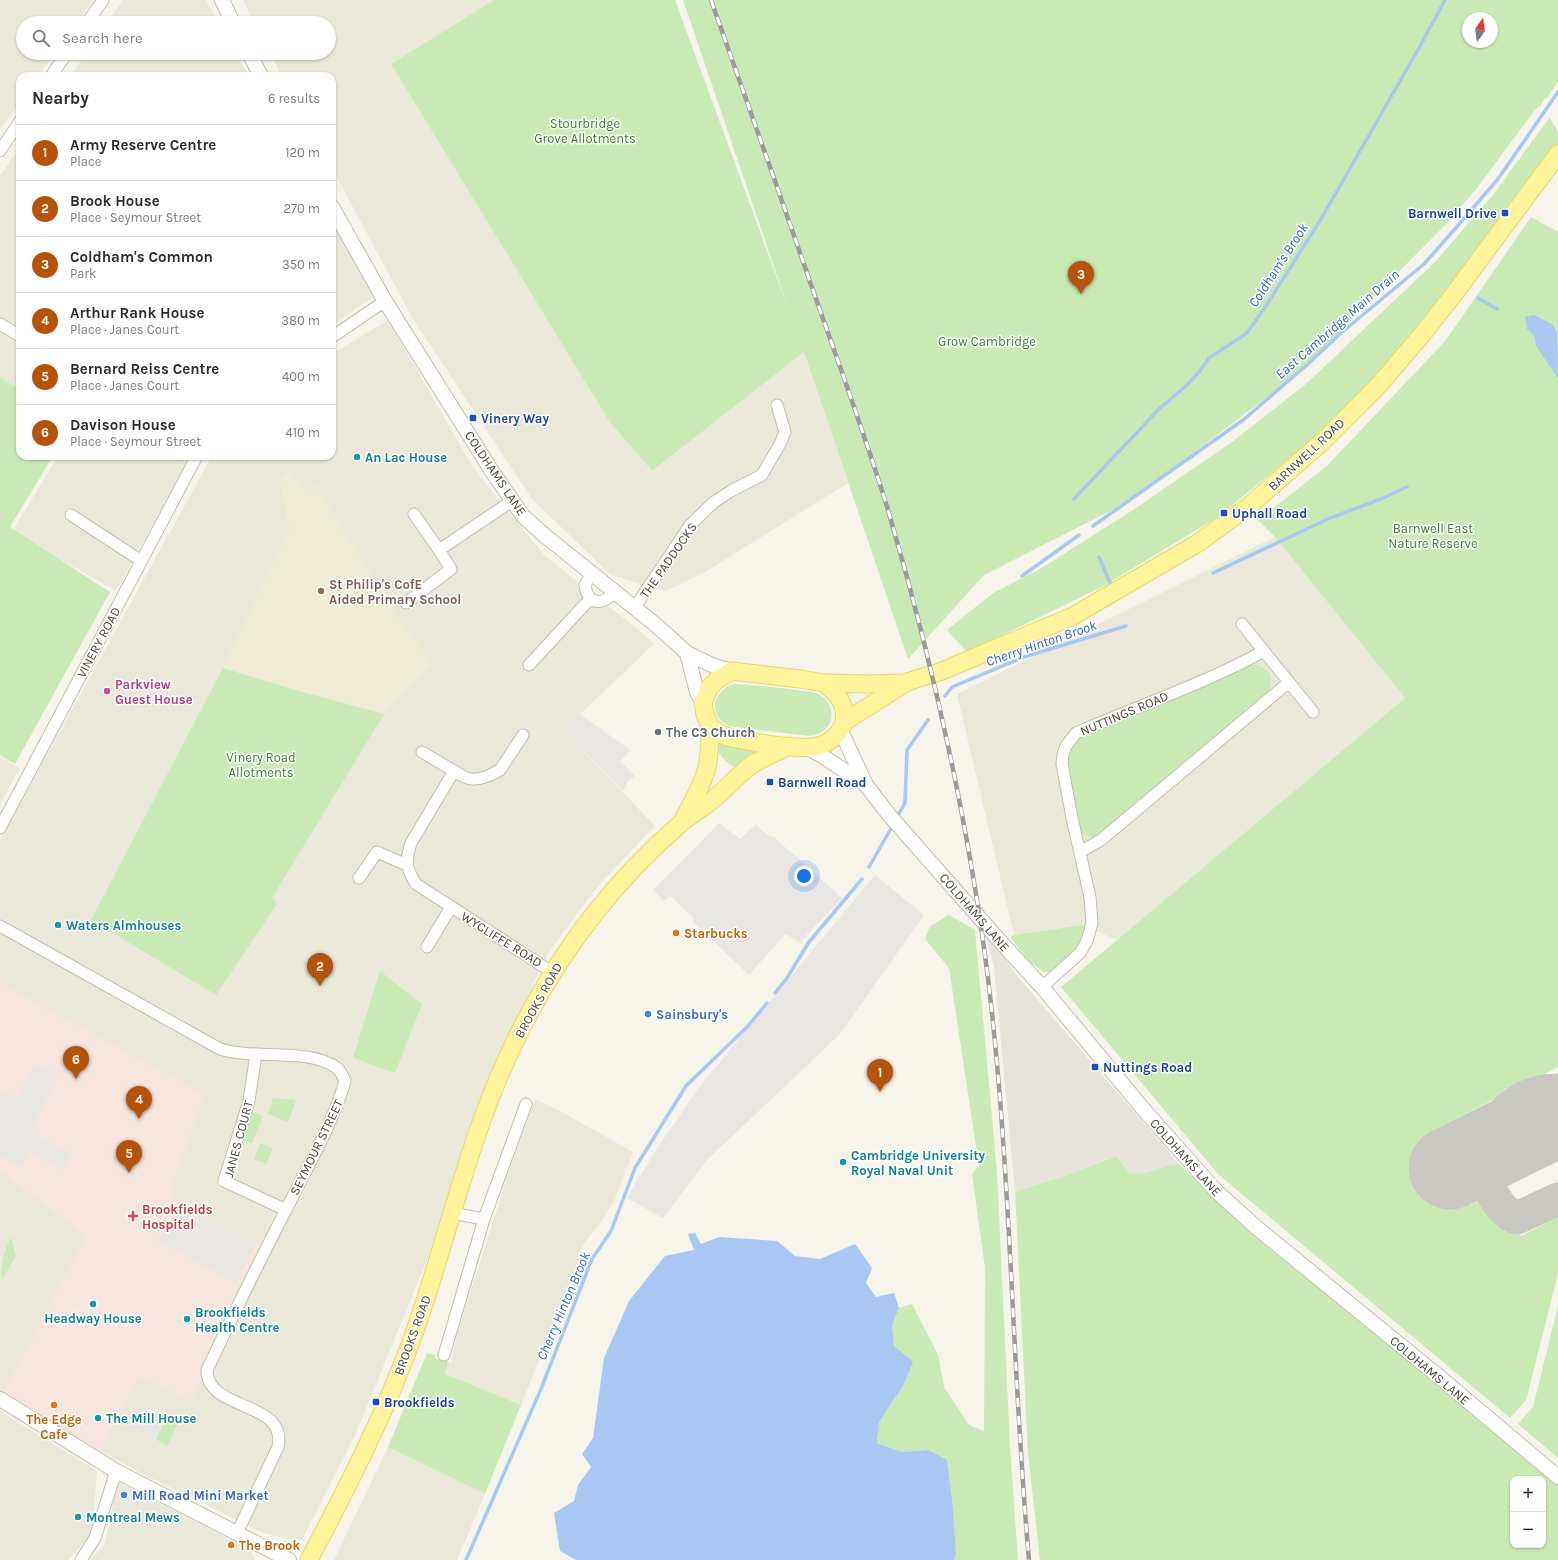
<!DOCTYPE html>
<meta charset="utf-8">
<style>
body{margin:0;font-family:Karla,sans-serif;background:#f7f7f7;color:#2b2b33}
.controls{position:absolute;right:12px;bottom:12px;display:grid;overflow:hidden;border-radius:8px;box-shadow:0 1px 3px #0004}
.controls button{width:36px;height:36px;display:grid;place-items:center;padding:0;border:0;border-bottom:1px solid #e1e1e2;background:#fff;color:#2b2b33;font:20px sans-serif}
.compass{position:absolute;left:1462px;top:12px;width:36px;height:36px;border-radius:50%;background:#fff;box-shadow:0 1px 3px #0004;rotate:14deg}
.you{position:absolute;left:804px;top:876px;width:14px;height:14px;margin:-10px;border:3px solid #fff;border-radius:50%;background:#1a73e8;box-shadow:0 0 0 6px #1a73e833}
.badge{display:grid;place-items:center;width:26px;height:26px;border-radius:50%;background:#b45309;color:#fff;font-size:13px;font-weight:700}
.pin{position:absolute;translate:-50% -33px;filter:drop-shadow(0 1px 2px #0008)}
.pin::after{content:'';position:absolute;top:21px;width:14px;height:12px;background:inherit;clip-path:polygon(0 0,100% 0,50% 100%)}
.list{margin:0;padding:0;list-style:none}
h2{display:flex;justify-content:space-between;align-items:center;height:52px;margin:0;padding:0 16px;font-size:17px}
h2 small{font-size:13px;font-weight:400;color:#7c7c81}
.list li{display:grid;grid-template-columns:26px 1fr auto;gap:12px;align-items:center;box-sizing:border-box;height:56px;padding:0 16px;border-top:1px solid #e1e1e2}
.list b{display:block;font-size:15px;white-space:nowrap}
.list p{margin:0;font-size:13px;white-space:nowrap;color:#7c7c81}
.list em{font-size:13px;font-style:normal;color:#7c7c81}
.icon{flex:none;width:22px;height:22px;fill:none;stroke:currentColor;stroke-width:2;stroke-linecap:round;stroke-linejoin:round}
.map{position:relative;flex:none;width:1558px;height:1560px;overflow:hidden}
.search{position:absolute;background:#fff;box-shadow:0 1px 3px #0004;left:16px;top:16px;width:320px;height:44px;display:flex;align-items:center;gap:10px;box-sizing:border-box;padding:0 14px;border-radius:22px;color:#7c7c81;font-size:15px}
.panel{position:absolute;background:#fff;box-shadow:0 1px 3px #0004;left:16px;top:72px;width:320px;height:388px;border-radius:12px}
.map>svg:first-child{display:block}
.residential{fill:#eae8d9}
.industrial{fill:#e6e3dd}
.education{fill:#efecd5}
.medical{fill:#f6e6df}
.green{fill:#c9eab4;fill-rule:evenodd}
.parking{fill:#e8e7e3}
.water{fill:#a8c7f3}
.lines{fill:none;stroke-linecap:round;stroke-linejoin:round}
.stream{stroke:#a8c7f3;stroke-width:3.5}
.taxiway{stroke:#c8c7c2;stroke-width:33}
.runway{stroke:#c8c7c2;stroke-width:83}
.minor-casing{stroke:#c2bead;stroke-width:13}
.tertiary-casing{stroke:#c2bead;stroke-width:16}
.primary-casing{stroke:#e7d768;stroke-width:19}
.minor{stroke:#fff;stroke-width:11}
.tertiary{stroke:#fff;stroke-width:14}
.primary{stroke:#fff49b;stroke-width:17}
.rail-casing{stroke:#9a9a9a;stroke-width:4.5}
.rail{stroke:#fff;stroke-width:3;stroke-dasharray:9;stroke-linecap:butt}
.transit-dot{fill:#1a4fb4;stroke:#fff;stroke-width:1.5}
.culture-dot{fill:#0f9aa8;stroke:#fff;stroke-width:1.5}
.education-dot{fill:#8d6e63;stroke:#fff;stroke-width:1.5}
.hotel-dot{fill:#d1479c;stroke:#fff;stroke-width:1.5}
.worship-dot{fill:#6b7280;stroke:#fff;stroke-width:1.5}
.food-dot{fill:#e8710a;stroke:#fff;stroke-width:1.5}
.shop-dot{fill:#3f7fe0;stroke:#fff;stroke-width:1.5}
.health-dot{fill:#e0444e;stroke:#fff;stroke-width:1.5}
.labels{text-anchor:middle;stroke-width:3;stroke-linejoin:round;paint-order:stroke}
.park-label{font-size:13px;fill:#3b7f29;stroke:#fff}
.transit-label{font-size:13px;font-weight:bold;fill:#164399;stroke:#fff;text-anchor:start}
.street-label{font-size:13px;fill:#4b4739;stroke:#fff}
.culture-label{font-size:13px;font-weight:bold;fill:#0d838f;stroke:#fff;text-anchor:start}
.education-label{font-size:13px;font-weight:bold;fill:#785e54;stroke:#fff;text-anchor:start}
.hotel-label{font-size:13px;font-weight:bold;fill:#b23c85;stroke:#fff;text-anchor:start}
.worship-label{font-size:13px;font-weight:bold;fill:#5b616d;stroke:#fff;text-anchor:start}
.food-label{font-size:13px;font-weight:bold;fill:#c56008;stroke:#fff;text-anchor:start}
.shop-label{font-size:13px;font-weight:bold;fill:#366cbe;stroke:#fff;text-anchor:start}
.health-label{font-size:13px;font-weight:bold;fill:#be3a42;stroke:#fff;text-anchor:start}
.water-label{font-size:14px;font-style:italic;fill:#2e67bb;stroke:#fff}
</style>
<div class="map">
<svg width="1558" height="1560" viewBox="0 0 1558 1560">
<rect width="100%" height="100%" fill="#f6f4eb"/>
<!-- residential -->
<path class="residential" d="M 0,0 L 93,0 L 77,23 L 23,23 L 23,53 L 55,53 L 38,76 L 20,76 L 20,102 L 0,129 Z
M 123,0 L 206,0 L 219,23 L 107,23 Z
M 243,0 L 494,0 L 391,64 L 609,421 L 652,471 L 804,352 L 848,483 L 705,572 L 666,591 L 611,575 L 532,499 L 413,319 L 332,168 L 332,76 L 282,76 L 270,53 L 329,53 L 329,23 L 254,23 Z
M 86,53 L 236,53 L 249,76 L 70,76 Z
M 20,147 L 20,390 L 0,386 L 0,176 Z
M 332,221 L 375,296 L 332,325 Z
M 388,320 L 474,469 L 545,556 L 635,627 L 654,644 L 563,730 L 655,826 L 598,886 L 548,953 L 496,1062 L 450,1204 L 355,1435 L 302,1540 L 289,1539 L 263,1533 L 141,1473 L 100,1451 L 0,1392 L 0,840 L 212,456 L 332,456 L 332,354 Z
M 58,456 L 190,456 L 116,591 L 12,532 Z
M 1275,537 L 1405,698 L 1117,940 L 1082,925 L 1014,935 L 957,694 Z
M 0,757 L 20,768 L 0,804 Z
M 535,1099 L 560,1111 L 633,1152 L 615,1199 L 601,1222 L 583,1245 L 575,1272 L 521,1405 L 445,1374 L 448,1363 L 451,1364 L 457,1334 L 517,1147 Z
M 0,1411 L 97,1471 L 92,1534 L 68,1560 L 0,1560 Z
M 388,1447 L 485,1494 L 457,1560 L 334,1560 Z
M 118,1482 L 250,1550 L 255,1560 L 90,1560 L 104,1546 Z"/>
<!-- industrial -->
<path class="industrial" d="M 983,927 L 1018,977 L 1179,1164 L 1170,1165 L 1146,1173 L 1130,1174 L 1115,1156 L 1062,1177 L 1015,1191 L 994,966 Z"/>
<!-- education -->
<path class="education" d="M 289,470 L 304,489 L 316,485 L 394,611 L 433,663 L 384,714 L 295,690 L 223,668 L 289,529 L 280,477 Z"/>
<!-- medical -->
<path class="medical" d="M 0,983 L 204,1094 L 169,1196 L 266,1248 L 191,1402 L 140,1376 L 100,1451 L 3,1394 L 86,1236 L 0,1171 Z"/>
<!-- green -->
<path class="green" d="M 494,0 L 675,0 L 788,308 L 683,0 L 1558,0 L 1558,81 L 1547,98 L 1545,98 L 1541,105 L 1535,110 L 1477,188 L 1448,222 L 1299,373 L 1128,502 L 984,575 L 908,659 L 804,352 L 652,471 L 609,421 L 391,64 ZM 1468,18 L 1492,18 L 1492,42 L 1468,42 Z
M 1550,117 L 1558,132 L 1558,147 L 1430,314 L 1331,424 L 1218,517 L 1102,587 L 990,641 L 966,651 L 947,630 L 993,593 L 1040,569 L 1133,510 L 1232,442 L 1306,384 L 1435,262 L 1493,195 Z
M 1531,217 L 1558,232 L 1558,1067 L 1433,1130 L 1470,1205 L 1482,1199 L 1521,1236 L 1558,1217 L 1558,1274 L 1528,1393 L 1526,1400 L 1510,1418 L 1219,1175 L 1061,987 L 1405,698 L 1275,537 L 1258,520 L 1327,466 L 1446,340 Z
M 0,377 L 20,390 L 20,456 L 53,456 L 10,527 L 110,592 L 15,764 L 0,755 Z
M 1252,664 C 1270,668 1274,675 1269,693 L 1102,835 C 1089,839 1085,838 1077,827 L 1066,760 L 1070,748 L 1077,738 Z
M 223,668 L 295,690 L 384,714 L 272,898 L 277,904 L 216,995 L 91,920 Z
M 733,684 L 763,686 L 813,692 C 840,701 837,733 809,736 L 728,726 C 707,713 713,692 733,684 Z
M 719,741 L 759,751 L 738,770 C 729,764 717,755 716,744 Z
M 949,915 L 975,930 L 997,1172 L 1010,1446 L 1018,1560 L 954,1560 L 956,1554 L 928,1450 L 902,1452 L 877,1443 L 879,1422 L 903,1386 L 894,1346 L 892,1325 L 899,1308 L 912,1304 L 938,1355 L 944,1387 L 969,1425 L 984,1431 L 985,1268 L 972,1174 L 979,1166 L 949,968 L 925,939 L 930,926 Z
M 1082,925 L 1086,927 L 1080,944 L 1054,971 L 1043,972 L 1028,960 L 1010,937 L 1014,935 Z
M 380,971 L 422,1004 L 395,1073 L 353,1058 Z
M 273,1098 L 296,1100 L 288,1122 L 268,1114 Z
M 250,1111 L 263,1116 L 252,1143 L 241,1140 Z
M 260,1143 L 273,1148 L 266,1164 L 254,1159 Z
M 1116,1156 L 1130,1174 L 1146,1173 L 1170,1165 L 1179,1164 L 1249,1232 L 1558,1481 L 1558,1560 L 1040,1560 L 1028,1453 L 1015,1191 L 1062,1177 ZM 1513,1479 L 1543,1479 L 1543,1545 L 1513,1545 Z
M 11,1237 L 16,1256 L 2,1279 C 0,1267 5,1248 11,1237 Z
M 1558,1306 L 1558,1458 L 1518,1424 L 1533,1407 Z
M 427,1353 L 435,1355 L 435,1358 L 449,1362 L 445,1374 L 521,1405 L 485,1494 L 388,1447 Z
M 166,1419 L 177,1425 L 167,1446 L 156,1439 Z"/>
<!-- parking -->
<path class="parking" d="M 580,714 L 630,750 L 620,761 L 635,776 L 627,782 L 626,787 L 623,791 L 563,730 Z
M 719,823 L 740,839 L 756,824 L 767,835 L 774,837 L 842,898 L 800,942 L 785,934 L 749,975 L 710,938 L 710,937 L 692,921 L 694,918 L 670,896 L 664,901 L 653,890 Z
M 875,875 L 924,915 L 840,1034 L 707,1160 L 663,1218 L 627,1198 L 654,1153 L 700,1086 Z
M 36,1064 L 59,1076 L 30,1132 L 71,1153 L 63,1169 L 29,1151 L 21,1167 L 0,1156 L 0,1090 L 17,1098 Z
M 178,1203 L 256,1245 L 236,1283 L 158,1241 Z
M 137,1404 L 166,1419 L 156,1439 L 127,1424 Z"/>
<!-- water -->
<path class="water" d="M 1534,315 L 1552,324 L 1557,332 L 1558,378 L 1536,346 L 1535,337 L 1527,329 L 1525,317 Z
M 695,1233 L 701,1244 L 719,1237 L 777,1241 L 795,1256 L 820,1259 L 855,1244 L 872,1268 L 866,1283 L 876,1297 L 894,1293 L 899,1308 L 892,1325 L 894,1346 L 913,1362 L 903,1386 L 879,1422 L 877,1443 L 902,1452 L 928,1450 L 947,1460 L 952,1500 L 956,1554 L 954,1560 L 576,1560 L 560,1551 L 554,1513 L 574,1501 L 578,1485 L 591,1467 L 582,1454 L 593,1438 L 604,1358 L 629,1301 L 665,1256 L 694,1250 L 688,1234 Z"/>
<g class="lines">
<!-- stream -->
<path class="stream" d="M 1478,298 L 1497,309
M 1074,499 L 1160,408 L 1186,386 L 1199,372 L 1209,358 L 1247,333 L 1264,309 L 1321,219 L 1419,48 L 1445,0
M 1093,526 L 1243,420 L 1307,365 L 1341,333 L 1424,264 L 1454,230 L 1498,179 L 1558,92
M 1099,557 L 1110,583
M 1213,573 L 1330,518 L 1381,499 L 1407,487
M 1022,576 L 1079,535
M 945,696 L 952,687 L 1024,657 L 1126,626
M 896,819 L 905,803 L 907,750 L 928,720
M 869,867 L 893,825
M 775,993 L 787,978 L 809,942 L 862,879
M 466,1560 L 541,1389 L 592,1259 L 611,1231 L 635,1168 L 686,1086 L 748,1026 L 767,1003"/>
<!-- taxiway -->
<path class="taxiway" d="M 1558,1091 C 1544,1089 1532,1093 1520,1100 C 1486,1121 1474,1163 1495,1198 C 1500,1206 1507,1215 1517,1218 L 1558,1199"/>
<!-- runway -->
<path class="runway" d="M 1450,1168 L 1558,1115"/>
<defs>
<path id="minor" d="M 87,23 L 103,0
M 51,76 L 67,53
M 0,151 L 20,121
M 0,324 L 20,336
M 332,337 L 385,301
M 414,514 L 439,550
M 71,515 L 140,560
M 592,573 L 585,585 C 588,606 603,606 615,591
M 406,603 L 451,569 L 439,550 L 512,501
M 635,607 L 690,525 L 714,502 L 731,491 L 762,475 L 781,442 L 785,432 L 777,405
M 1242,624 L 1313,712
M 529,665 L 590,599
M 523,735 L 500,770 C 493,774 481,780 472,779 C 466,779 459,774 454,771 L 411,843 C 405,862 406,868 416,884 L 552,972
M 422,752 L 454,771
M 0,828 L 197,456
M 1080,852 L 1101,840 L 1288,683
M 359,878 L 377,852 L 407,865
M 0,926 L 220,1049 C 254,1060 309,1047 337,1068 C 341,1071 343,1077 345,1081 C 333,1123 310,1162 291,1200 C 262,1256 234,1313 207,1370 C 207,1412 288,1400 278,1447 L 237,1533
M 427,947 L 451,907
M 1042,987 L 1080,953 L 1087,941 L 1092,923 L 1090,897 L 1072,818 L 1062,764 L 1063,754 L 1066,746 L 1076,733 C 1138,706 1204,684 1264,651
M 256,1054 L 249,1101 L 224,1181 L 286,1210
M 452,1213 L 484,1219
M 444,1355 L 484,1219 L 526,1104
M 81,1560 L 95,1538 L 116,1471"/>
<path id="tertiary" d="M 222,0 L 233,23
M 249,53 L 261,76
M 332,207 L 385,301 L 493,473 L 523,516 L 544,535 L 656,625 L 687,653 L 714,666 L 732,671
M 687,653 L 697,692 L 703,703
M 840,729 L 866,785 L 890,816 L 999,940 L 1042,987 L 1145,1111 L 1215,1190 L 1257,1228 L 1437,1375 L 1558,1477
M 807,748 L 821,755 L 866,785
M 0,1399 L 116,1471 L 289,1560"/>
<path id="primary" d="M 824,683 C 836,693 847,703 844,721 C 844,725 841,728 839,732 C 835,737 829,742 822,745 C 802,752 754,742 731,738 L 720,734 L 710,726 L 705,714 L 703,703 L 709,688 L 718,679 L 732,671 L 800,679 L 824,683 L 870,684 L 904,683
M 844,722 L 907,682 L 942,671 L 1073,616 L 1198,543 L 1249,506 L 1322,442 L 1379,385 L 1425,331 L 1454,294 L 1558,154
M 684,818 C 692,802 703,785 707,767 C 710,753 710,740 710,726
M 309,1560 C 347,1488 384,1416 412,1339 C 439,1265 457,1187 485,1112 C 526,1001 589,903 679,825 C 689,816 700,810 710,802 C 724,791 736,777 750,766 C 762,758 777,752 789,746"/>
</defs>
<!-- minor casing -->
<use href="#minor" class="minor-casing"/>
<!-- tertiary casing -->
<use href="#tertiary" class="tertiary-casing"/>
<!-- primary casing -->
<use href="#primary" class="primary-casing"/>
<!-- minor -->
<use href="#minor" class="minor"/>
<!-- tertiary -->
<use href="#tertiary" class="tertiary"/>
<!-- primary -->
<use href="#primary" class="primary"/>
<defs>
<path id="rail" d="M 711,0 C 746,99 781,197 815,296 C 840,367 866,438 888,510 C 925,636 955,764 976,894 C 1012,1114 1009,1338 1029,1560"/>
</defs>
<!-- rail casing -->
<use href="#rail" class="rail-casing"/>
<!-- rail -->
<use href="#rail" class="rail"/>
</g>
<!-- markers -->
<g class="transit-dot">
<rect x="1501" y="209" width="8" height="8" rx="2"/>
<rect x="469" y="414" width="8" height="8" rx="2"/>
<rect x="1220" y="509" width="8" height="8" rx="2"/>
<rect x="766" y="778" width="8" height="8" rx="2"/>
<rect x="1091" y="1063" width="8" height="8" rx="2"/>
<rect x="372" y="1398" width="8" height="8" rx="2"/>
</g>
<g class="culture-dot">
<circle cx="357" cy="457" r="4"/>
<circle cx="58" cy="925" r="4"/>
<circle cx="843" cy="1162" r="4"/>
<circle cx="93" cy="1304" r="4"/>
<circle cx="187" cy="1319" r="4"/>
<circle cx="98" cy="1418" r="4"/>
<circle cx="78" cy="1517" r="4"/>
</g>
<circle class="education-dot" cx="321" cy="591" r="4"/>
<circle class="hotel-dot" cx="107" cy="691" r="4"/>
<circle class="worship-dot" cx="658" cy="732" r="4"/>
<g class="food-dot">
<circle cx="676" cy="933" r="4"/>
<circle cx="54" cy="1405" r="4"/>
<circle cx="231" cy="1545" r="4"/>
</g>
<g class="shop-dot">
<circle cx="648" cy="1014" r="4"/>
<circle cx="124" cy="1495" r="4"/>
</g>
<path class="health-dot" d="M131 1210h4v4h4v4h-4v4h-4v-4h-4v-4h4z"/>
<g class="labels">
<!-- park labels -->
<g class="park-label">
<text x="585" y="128">Stourbridge<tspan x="585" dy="15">Grove Allotments</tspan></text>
<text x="987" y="346">Grow Cambridge</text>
<text x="1433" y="533">Barnwell East<tspan x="1433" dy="15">Nature Reserve</tspan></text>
<text x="261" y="762">Vinery Road<tspan x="261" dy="15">Allotments</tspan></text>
</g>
<!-- transit labels -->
<g class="transit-label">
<text x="1497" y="218" text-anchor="end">Barnwell Drive</text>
<text x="481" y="423">Vinery Way</text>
<text x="1232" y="518">Uphall Road</text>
<text x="778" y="787">Barnwell Road</text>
<text x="1103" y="1072">Nuttings Road</text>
<text x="384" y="1407">Brookfields</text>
</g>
<!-- street labels -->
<g class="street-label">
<text transform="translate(1306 454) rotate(-43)" y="5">BARNWELL ROAD</text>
<text transform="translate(496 473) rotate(56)" y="5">COLDHAMS LANE</text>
<text transform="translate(668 560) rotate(-55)" y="5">THE PADDOCKS</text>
<text transform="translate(98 642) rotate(-62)" y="5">VINERY ROAD</text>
<text transform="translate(1124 713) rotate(-23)" y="5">NUTTINGS ROAD</text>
<text transform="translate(975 912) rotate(49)" y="5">COLDHAMS LANE</text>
<text transform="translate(502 939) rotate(32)" y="5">WYCLIFFE ROAD</text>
<text transform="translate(538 1000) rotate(-61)" y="5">BROOKS ROAD</text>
<text transform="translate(238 1139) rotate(-75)" y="5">JANES COURT</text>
<text transform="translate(316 1147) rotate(-64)" y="5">SEYMOUR STREET</text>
<text transform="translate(1186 1157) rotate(48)" y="5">COLDHAMS LANE</text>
<text transform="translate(412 1335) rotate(-70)" y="5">BROOKS ROAD</text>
<text transform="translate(1430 1370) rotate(40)" y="5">COLDHAMS LANE</text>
</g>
<!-- culture labels -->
<g class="culture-label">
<text x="365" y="462">An Lac House</text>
<text x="66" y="930">Waters Almhouses</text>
<text x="851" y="1160">Cambridge University<tspan x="851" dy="15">Royal Naval Unit</tspan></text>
<text x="195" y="1317">Brookfields<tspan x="195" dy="15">Health Centre</tspan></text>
<text x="93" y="1323" text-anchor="middle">Headway House</text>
<text x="106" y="1423">The Mill House</text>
<text x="86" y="1522">Montreal Mews</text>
</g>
<!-- education labels -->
<g class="education-label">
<text x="329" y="589">St Philip's CofE<tspan x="329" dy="15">Aided Primary School</tspan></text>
</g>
<!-- hotel labels -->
<g class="hotel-label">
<text x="115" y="689">Parkview<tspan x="115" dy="15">Guest House</tspan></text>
</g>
<!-- worship labels -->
<g class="worship-label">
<text x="666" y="737">The C3 Church</text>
</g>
<!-- food labels -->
<g class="food-label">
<text x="684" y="938">Starbucks</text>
<text x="54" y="1424" text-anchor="middle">The Edge<tspan x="54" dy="15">Cafe</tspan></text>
<text x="239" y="1550">The Brook</text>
</g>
<!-- shop labels -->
<g class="shop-label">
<text x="656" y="1019">Sainsbury's</text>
<text x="132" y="1500">Mill Road Mini Market</text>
</g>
<!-- health labels -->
<g class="health-label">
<text x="142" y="1214">Brookfields<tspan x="142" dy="15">Hospital</tspan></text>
</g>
<!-- water labels -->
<g class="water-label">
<text transform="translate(1278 265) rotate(-57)" y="5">Coldham's Brook</text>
<text transform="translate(1337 324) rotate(-41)" y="5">East Cambridge Main Drain</text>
<text transform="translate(1041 643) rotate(-19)" y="5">Cherry Hinton Brook</text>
<text transform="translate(563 1306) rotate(-67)" y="5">Cherry Hinton Brook</text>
</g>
</g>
</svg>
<div class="controls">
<button>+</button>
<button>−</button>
</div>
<svg class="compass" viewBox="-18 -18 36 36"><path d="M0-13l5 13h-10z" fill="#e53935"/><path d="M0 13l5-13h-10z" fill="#7c7c81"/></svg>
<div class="you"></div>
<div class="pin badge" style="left:880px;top:1092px">1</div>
<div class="pin badge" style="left:320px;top:986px">2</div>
<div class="pin badge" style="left:1081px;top:294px">3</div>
<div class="pin badge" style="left:139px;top:1119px">4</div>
<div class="pin badge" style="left:129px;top:1173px">5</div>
<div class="pin badge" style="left:76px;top:1079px">6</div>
<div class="search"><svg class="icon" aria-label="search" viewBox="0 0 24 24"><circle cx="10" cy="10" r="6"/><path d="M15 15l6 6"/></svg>Search here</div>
<section class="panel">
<h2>Nearby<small>6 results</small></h2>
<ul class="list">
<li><span class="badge">1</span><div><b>Army Reserve Centre</b><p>Place</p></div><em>120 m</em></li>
<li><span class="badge">2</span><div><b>Brook House</b><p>Place · Seymour Street</p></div><em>270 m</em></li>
<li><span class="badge">3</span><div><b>Coldham's Common</b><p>Park</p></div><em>350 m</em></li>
<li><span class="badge">4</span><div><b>Arthur Rank House</b><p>Place · Janes Court</p></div><em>380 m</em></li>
<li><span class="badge">5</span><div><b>Bernard Reiss Centre</b><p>Place · Janes Court</p></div><em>400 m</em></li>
<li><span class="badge">6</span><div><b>Davison House</b><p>Place · Seymour Street</p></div><em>410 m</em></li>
</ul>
</section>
</div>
